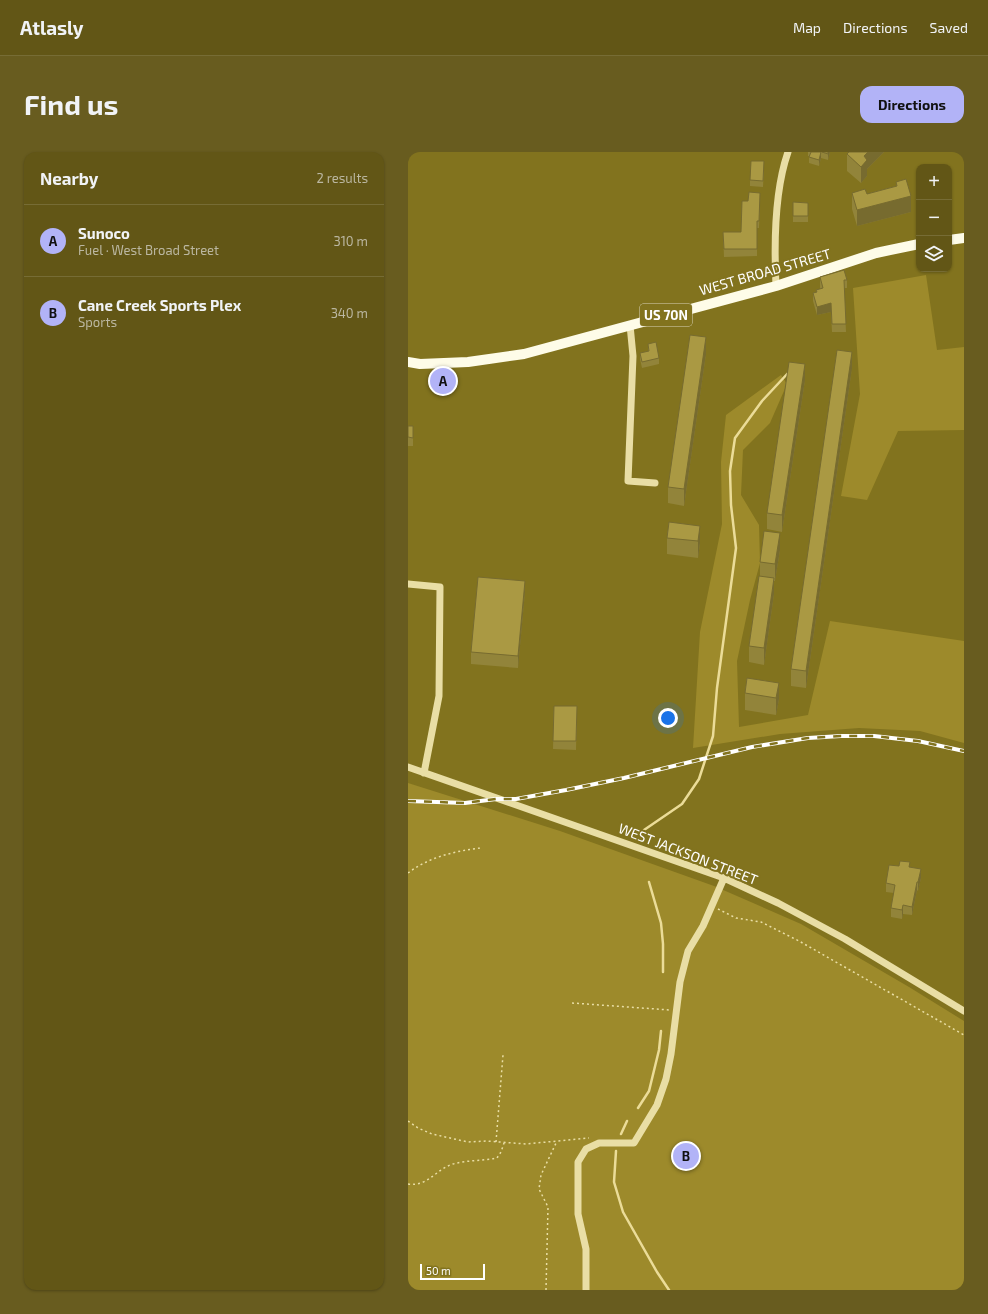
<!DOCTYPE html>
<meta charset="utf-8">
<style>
body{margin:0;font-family:"Exo 2",sans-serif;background:#685c1f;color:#f1f3f6}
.controls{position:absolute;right:12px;top:12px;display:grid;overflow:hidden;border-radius:8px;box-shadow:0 1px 3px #0004}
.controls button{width:36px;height:36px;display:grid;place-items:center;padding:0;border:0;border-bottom:1px solid #766c35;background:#625616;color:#f1f3f6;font:20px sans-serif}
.scale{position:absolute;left:12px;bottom:10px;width:65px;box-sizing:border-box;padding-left:4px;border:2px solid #fff;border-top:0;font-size:11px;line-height:14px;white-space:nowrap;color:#fff;-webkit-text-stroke:3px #82731e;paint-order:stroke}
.you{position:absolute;left:260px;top:566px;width:14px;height:14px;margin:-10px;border:3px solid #fff;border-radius:50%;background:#1a73e8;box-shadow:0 0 0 6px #1a73e833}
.badge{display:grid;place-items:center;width:26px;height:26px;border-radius:50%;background:#b2b3f7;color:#111;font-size:13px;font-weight:700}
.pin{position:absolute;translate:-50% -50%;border:2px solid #fff;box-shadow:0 1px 4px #0006}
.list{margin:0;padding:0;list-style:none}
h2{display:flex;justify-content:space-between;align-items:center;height:52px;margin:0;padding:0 16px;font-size:17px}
h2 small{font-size:13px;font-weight:400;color:#bbb7a1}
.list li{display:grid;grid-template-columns:26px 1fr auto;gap:12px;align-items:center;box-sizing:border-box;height:72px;padding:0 16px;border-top:1px solid #766c35}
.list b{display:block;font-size:15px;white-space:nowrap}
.list p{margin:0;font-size:13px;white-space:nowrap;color:#bbb7a1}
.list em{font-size:13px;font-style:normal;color:#bbb7a1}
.icon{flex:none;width:22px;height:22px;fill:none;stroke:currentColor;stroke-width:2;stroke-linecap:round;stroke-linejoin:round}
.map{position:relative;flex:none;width:556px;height:1138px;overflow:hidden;border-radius:12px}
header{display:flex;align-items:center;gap:24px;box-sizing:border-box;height:56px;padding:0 20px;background:#625616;border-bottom:1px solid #766c35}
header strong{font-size:19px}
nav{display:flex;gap:22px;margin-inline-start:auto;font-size:14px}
.intro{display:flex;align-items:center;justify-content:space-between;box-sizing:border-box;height:96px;padding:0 24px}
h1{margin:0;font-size:28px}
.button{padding:10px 18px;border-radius:12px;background:#b2b3f7;color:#111;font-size:14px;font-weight:700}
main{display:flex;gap:24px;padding:0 24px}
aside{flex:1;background:#625616;border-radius:12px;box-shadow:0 1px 3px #0004}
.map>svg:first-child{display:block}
.green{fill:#9d8a2b}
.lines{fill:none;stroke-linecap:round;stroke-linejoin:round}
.stream{stroke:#ebdc98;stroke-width:2.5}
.path{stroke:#e9dea5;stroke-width:1.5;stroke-dasharray:2 3;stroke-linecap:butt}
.minor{stroke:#e9dea5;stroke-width:7}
.major{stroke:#fefce8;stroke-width:10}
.rail-casing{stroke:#fff;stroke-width:4}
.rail{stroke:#82731e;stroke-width:2.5;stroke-dasharray:8;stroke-linecap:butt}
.wall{fill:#92843a}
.shaded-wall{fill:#776b2f}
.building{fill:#aa9943;stroke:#776b2f}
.labels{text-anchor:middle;stroke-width:4;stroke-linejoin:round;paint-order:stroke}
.shield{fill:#82731e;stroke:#dad5bc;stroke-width:1}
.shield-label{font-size:13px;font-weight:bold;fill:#fff}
.street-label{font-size:14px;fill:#fff;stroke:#82731e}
</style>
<header>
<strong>Atlasly</strong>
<nav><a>Map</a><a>Directions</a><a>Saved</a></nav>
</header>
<div class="intro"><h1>Find us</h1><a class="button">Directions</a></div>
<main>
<aside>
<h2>Nearby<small>2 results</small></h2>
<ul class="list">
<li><span class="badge">A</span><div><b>Sunoco</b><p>Fuel · West Broad Street</p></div><em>310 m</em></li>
<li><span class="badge">B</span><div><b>Cane Creek Sports Plex</b><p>Sports</p></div><em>340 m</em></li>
</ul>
</aside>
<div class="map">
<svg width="556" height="1138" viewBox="0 0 556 1138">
<rect width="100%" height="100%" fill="#82731e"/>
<!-- green -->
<path class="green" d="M 518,123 L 529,198 L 556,195 L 556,278 L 490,279 L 459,348 L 433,344 L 452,242 L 445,136 Z
M 373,223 L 379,232 L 362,271 L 335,298 L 333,343 L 351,373 L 352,411 L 342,448 L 329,509 L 331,575 L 400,563 L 422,469 L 556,489 L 556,591 L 512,579 L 451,576 L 372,582 L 285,596 L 292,480 L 314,372 L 313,310 L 318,263 Z
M 0,631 L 152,679 L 306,734 L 393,772 L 501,835 L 556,869 L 556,1138 L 0,1138 Z"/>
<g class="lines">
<!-- stream -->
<path class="stream" d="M 236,678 L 274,652 L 291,627 L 305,584 L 309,536 L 328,396 L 323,353 L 322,319 L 327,286 L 354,249 L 381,220
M 241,730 L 253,771 L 255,792 L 255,820
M 230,956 L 241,939 L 251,898 L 253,879
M 213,982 L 219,969
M 208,999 L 206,1030 L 215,1060 L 249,1120 L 261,1138"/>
<!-- path -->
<path class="path" d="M 0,721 C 21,705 47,699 73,696
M 310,757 L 328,766 L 353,770 L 391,789 L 556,883
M 164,851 L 262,858
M 0,969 L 10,976 L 24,982 L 60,990 L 78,989 L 118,992 L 181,986
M 88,990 L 95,903
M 0,1032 C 20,1035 28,1017 45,1012 C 59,1008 75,1009 89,1006 L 93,1000 L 96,991
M 138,1138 L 140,1055 L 131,1037 L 133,1023 L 149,989"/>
<!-- minor -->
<path class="minor" d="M 368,134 C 366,92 366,40 380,0
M 222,173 L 225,204 L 220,329 L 247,331
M 0,432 L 32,435 L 31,544 L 16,621
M 0,615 L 316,726 L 370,751 L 437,787 L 556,859
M 178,1138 L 178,1097 L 170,1062 L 170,1010 L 178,997 L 191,991 L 226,991 L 249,953 L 258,927 L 263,902 L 272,830 L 280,799 L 295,774 L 316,726"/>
<!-- major -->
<path class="major" d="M 541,88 L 556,86
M 0,210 L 12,212 L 60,210 L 116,202 L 368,134 L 468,101 L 511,92"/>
<defs>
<path id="rail" d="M 0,649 L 57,651 L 88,647 L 108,647 L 158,638 L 216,626 L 344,595 L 400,586 L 433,584 L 466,584 L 510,589 L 556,599"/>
</defs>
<!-- rail casing -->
<use href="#rail" class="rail-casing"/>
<!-- rail -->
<use href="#rail" class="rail"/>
</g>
<!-- wall -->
<path class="wall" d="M 400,0 L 422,0 L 420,8 L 413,6 L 411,14 L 401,11 L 401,4 L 400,4 Z
M 441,0 L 476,0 L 459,17 L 459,24 L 453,31 L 439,19 L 439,2 Z
M 356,15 L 355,35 L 342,34 L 342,28 Z
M 488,30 L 503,60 L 449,74 L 444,57 L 444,41 L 459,42 L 488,34 Z
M 352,48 L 351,76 L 349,76 L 349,104 L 316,105 L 315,80 L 333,80 L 340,49 Z
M 385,50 L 400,51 L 400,70 L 385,70 Z
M 412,125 L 439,128 L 439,136 L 436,136 L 438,180 L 424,180 L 423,160 L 409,163 L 405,149 L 405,141 L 408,140 L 408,138 L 412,137 Z
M 240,192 L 251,206 L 251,212 L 234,216 L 232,207 L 232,201 L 240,200 Z
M 298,202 L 276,354 L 260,351 L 260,335 Z
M 444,216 L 398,536 L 383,534 L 383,517 Z
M 397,228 L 374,380 L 359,377 L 359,361 Z
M 0,274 L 5,274 L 5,294 L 0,294 Z
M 261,370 L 292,391 L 290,406 L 259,402 L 259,386 Z
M 372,398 L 367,429 L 366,429 L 366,442 L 356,513 L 341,510 L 341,494 L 352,424 L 352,410 Z
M 117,440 L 110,516 L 63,512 L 63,500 Z
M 339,526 L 371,547 L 368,563 L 337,558 L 337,541 Z
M 146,554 L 169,554 L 168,598 L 145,597 Z
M 491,714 L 502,715 L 513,726 L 510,739 L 509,738 L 504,763 L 495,762 L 494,767 L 483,765 L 483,756 L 486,741 L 478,740 L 478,731 Z"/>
<!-- shaded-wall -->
<path class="shaded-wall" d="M 413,0 L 413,6 L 411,14 L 411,8 Z
M 420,0 L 422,0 L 420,8 Z
M 460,0 L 476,0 L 459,17 L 459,24 L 453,31 L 453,15 L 456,4 Z
M 503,44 L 503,60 L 449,74 L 449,58 Z
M 423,151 L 423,160 L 409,163 L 409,155 Z
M 298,185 L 298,202 L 276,354 L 276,337 Z
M 444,200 L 444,216 L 398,536 L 398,519 Z
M 397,212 L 397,228 L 374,380 L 374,363 Z
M 292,374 L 292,391 L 290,406 L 290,389 Z
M 372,381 L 372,398 L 367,429 L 367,412 Z
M 366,426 L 366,442 L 356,513 L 356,496 Z
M 117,429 L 117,440 L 110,516 L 110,504 Z
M 371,531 L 371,547 L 368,563 L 368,546 Z
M 513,717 L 513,726 L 510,739 L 510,730 Z
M 509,730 L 509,738 L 504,763 L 504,755 Z
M 495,753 L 495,762 L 494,767 L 494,758 Z"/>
<!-- building -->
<path class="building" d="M 403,0 L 413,0 L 411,8 L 401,5 Z
M 414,0 L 420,0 L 420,2 Z
M 441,0 L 460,0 L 456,4 L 459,8 L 453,15 L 439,2 Z
M 343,9 L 356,9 L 355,29 L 342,28 Z
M 498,27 L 503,44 L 449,58 L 444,41 L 457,37 L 459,42 L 489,34 L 488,30 Z
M 341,40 L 352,41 L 351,69 L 349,69 L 349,97 L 316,97 L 315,80 L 333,80 L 334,49 L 340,49 Z
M 385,50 L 400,51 L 400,64 L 385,64 Z
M 436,118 L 439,128 L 436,128 L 438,172 L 424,172 L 423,151 L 409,155 L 405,141 L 409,140 L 408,138 L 415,136 L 412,125 Z
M 282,183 L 298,185 L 276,337 L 260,335 Z
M 248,190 L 251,206 L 234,210 L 232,201 L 241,199 L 240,192 Z
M 429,198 L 444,200 L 398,519 L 383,517 Z
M 381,210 L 397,212 L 374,363 L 359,361 Z
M 0,274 L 5,274 L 5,286 L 0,285 Z
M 261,370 L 292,374 L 290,389 L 259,386 Z
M 356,379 L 372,381 L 367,412 L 352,410 Z
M 351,424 L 366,426 L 356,496 L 341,494 Z
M 70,425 L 117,429 L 110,504 L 63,500 Z
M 339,526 L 371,531 L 368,546 L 337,541 Z
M 146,554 L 169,554 L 168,589 L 145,589 Z
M 492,709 L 502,710 L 501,715 L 513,717 L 510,730 L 509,730 L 504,755 L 495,753 L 494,758 L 483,756 L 487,733 L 478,731 L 481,713 L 491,714 Z"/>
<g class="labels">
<!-- shield labels -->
<rect class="shield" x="232" y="152" width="52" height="22" rx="3"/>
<g class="shield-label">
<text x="258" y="168">US 70N</text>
</g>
<!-- street labels -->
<g class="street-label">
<text transform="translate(357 120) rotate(-16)" y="5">WEST BROAD STREET</text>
<text transform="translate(280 702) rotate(21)" y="5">WEST JACKSON STREET</text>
</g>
</g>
</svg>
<div class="controls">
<button>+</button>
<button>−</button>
<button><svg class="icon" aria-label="layers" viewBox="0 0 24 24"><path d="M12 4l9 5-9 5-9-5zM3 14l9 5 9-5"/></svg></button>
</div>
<div class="scale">50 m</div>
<div class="you"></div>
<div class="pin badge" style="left:35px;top:229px">A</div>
<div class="pin badge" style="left:278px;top:1004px">B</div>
</div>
</main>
